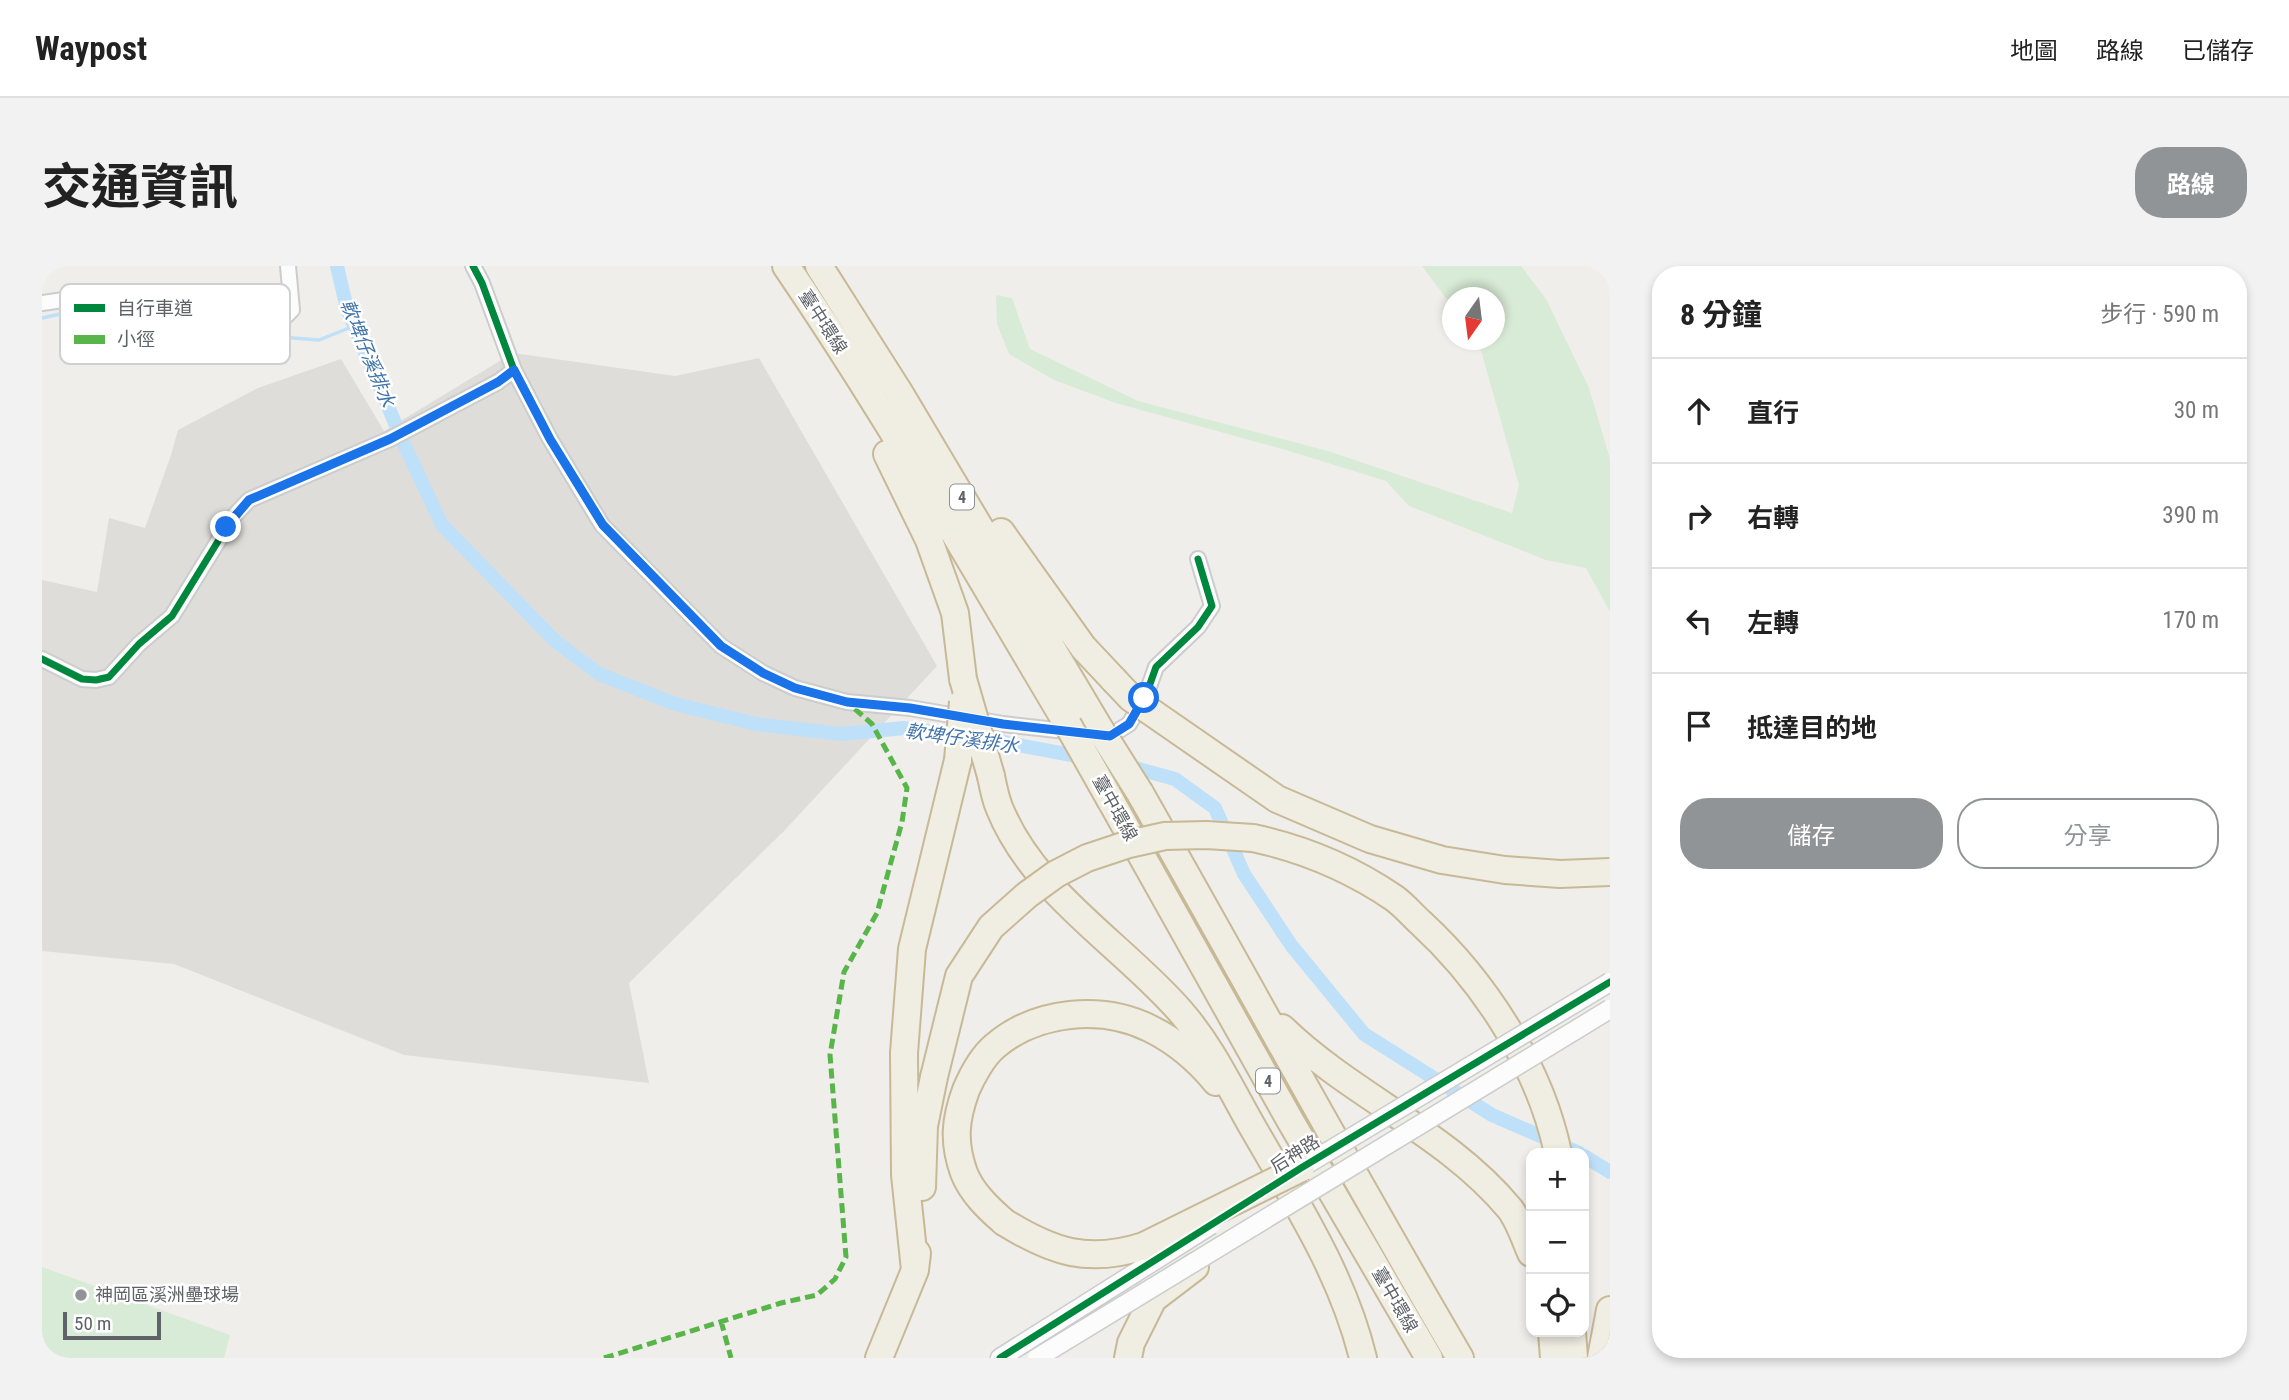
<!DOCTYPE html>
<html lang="zh-TW">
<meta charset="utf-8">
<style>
body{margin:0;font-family:"Roboto Condensed","Noto Sans TC",sans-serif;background:#f2f2f2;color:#222}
.controls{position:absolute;right:21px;bottom:21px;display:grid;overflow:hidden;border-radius:14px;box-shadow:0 4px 10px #0003}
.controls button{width:63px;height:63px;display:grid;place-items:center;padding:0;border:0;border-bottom:2px solid #e0e0e0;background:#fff;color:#222;font:35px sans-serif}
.compass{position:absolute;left:1400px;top:21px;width:63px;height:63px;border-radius:50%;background:#fff;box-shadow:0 4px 10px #0003;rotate:194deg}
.scale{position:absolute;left:21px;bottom:18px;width:98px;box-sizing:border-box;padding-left:7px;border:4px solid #5f6368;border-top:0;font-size:19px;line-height:24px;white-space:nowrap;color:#5f6368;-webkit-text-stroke:5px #fff;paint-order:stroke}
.stop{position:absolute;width:21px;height:21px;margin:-16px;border:5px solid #1a73e8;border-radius:50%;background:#fff}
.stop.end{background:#1a73e8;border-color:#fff;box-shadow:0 2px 7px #0008}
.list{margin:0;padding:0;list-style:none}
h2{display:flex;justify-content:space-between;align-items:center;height:91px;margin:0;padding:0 28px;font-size:30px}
h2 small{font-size:23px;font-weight:400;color:#767676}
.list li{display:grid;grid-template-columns:46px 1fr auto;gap:21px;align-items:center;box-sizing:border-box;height:105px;padding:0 28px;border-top:2px solid #e0e0e0}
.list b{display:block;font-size:26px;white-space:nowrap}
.list em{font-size:23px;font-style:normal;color:#767676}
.actions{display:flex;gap:14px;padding:21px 28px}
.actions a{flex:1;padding:16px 0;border:2px solid #919496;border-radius:28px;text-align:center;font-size:24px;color:#919496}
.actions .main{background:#919496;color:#fff}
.icon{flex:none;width:38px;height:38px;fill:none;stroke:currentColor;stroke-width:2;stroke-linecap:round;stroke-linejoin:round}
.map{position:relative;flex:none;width:1568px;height:1092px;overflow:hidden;border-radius:28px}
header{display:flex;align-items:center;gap:42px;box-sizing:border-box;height:98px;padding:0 35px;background:#fff;border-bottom:2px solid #e0e0e0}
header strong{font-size:33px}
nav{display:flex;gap:38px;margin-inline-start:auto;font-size:24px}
.intro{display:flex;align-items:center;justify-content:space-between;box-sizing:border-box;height:168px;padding:0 42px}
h1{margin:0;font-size:49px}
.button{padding:18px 32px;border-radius:28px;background:#919496;color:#fff;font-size:24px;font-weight:700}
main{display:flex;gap:42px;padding:0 42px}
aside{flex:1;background:#fff;border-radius:28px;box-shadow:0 4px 10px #0003}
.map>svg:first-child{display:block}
.industrial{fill:#dfddda}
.green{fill:#d8ebd6}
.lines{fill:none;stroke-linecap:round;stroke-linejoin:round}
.stream{stroke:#bfe0f9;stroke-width:3.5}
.canal{stroke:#bfe0f9;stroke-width:14}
.minor-casing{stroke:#cbcccc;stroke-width:18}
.tertiary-casing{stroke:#cbcccc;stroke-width:21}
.motorway-casing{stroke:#c8b996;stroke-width:30}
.minor{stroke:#fdfcfc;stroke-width:14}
.tertiary{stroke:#fdfcfc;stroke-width:18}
.motorway{stroke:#f0ede3;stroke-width:26}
.tertiary-bridge-casing{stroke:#cbcccc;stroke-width:21;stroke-linecap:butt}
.motorway-bridge-casing{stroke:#c8b996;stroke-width:30;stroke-linecap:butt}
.tertiary-bridge{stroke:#fdfcfc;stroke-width:18}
.motorway-bridge{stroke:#f0ede3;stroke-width:26}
.quiet{stroke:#58b549;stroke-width:5;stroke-dasharray:10 5;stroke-linecap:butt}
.cycleway-casing{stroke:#fff;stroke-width:11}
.cycleway{stroke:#00873e;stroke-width:7}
.route{stroke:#1a73e8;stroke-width:9}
.poi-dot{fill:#919496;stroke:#fff;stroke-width:2.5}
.labels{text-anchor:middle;stroke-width:5;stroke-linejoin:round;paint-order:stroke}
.shield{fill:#fff;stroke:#8f9295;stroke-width:2}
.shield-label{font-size:16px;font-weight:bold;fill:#5f6368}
.street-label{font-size:18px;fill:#5f6368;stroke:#fff}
.poi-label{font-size:18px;fill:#5f6368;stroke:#fff;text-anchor:start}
.water-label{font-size:19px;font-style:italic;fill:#4174aa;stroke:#fff}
.key{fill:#fff;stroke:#cfd0d2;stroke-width:2}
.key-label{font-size:19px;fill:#5f6368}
</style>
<header>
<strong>Waypost</strong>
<nav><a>地圖</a><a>路線</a><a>已儲存</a></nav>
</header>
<div class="intro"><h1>交通資訊</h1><a class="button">路線</a></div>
<main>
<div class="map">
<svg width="1568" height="1092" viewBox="0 0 1568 1092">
<rect width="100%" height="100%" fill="#efeeea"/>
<!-- industrial -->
<path class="industrial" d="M 471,87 L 633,110 L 717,92 L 895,400 L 742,565 L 587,717 L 607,817 L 362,789 L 132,698 L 0,685 L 0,314 L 55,326 L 67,252 L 103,262 L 129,189 L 136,164 L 216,122 L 299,93 L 342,165 Z"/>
<!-- green -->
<path class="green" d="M 1380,0 L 1479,0 L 1504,33 L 1547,122 L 1568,193 L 1568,346 L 1544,302 L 1504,294 L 1367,240 L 1344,215 L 1244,184 L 1074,137 L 1012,114 L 967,88 L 955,58 L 954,29 L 970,32 L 988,83 L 1096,135 L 1286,185 L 1470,247 L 1477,219 L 1436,74 L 1452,74 L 1452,32 L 1410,32 L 1410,40 Z
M 0,1001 L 188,1069 L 182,1092 L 0,1092 Z"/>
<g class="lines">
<!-- stream -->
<path class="stream" d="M 0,52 L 27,46 L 184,67 L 277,74 L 312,60"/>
<!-- canal -->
<path class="canal" d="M 295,0 L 305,43 L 361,176 L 400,259 L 513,375 L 557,408 L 633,438 L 714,458 L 800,468 L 862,462 L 960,476 L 1045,492
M 1082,499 L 1133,513 L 1173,542 L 1202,608 L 1249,679 L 1322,768 L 1450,849 L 1537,887
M 1542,890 L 1568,906"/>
<defs>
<path id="minor" d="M 431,0 L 440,17 L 472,104 L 508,173 L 560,259 L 679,380 L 721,407 L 753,422 L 805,436 L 868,442 L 961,458 L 1032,466
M 0,37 L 35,32 L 198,54 L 233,56 L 240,54 L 250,44 L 246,0
M 0,393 L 40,413 L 54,414 L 67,411 L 97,378 L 130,350 L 191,251 L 207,234 L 348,173 L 456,116 L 472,104
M 1059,469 L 1068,470 L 1087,458 L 1103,432 L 1114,401 L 1156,361 L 1170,340 L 1156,293"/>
<path id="tertiary" d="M 958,1092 L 977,1080"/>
<path id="motorway" d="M 744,0 C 845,148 934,305 1026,459
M 777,0 L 857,126 L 1059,465
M 845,188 L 887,274 L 913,347 L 921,413
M 959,266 L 1041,381 L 1072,414
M 949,510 C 951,520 953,531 957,541 C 991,627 1080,678 1139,746 C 1171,783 1190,826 1214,867 C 1256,940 1301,1010 1321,1092
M 1098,527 C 1205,715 1308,905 1418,1092
M 1069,535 L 1249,856 L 1387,1092
M 1211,572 C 1262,583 1308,602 1352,632 C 1362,639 1370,649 1379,657 C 1443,716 1498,801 1516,887
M 1240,762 C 1310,830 1405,867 1468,943 C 1477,955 1483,973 1489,987
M 880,921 L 882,860 L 892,811
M 962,956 C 946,942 930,927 922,907 C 911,876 913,854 924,824 C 930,810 941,790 953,780 C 994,745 1060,738 1109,763 C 1135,776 1156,794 1174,816
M 873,1004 L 863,909 L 862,787 L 870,683 L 916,494
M 1510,1066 L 1512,1092
M 1530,1066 L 1532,1092
M 837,1092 L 873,1004 L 875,987
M 1086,1092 L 1089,1077 L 1111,1033 L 1153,1001
M 1559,1092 L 1568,1044"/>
</defs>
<!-- minor casing -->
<use href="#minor" class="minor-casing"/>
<!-- tertiary casing -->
<use href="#tertiary" class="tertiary-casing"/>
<!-- motorway casing -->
<use href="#motorway" class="motorway-casing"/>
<!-- minor -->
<use href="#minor" class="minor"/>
<!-- tertiary -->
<use href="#tertiary" class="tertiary"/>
<!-- motorway -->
<use href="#motorway" class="motorway"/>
<defs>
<path id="tertiary-bridge" d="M 1252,906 L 1568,716
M 977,1080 L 1169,959
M 995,1092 L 1568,743"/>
<path id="motorway-bridge" d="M 921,413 L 949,510
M 1072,414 L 1089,432 L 1235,533 L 1328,573 L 1400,594 L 1463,604 L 1518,608 L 1568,606
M 1026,459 L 1069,535
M 1059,465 L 1098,527
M 916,494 L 921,436
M 892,811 L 917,710 L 949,661 L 985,629 L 1014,608 L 1045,592 L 1087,578 L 1123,570 L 1164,569 L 1211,572
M 962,956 C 1010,986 1046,998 1102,980 L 1259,902"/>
</defs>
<!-- tertiary-bridge casing -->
<use href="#tertiary-bridge" class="tertiary-bridge-casing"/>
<!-- motorway-bridge casing -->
<use href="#motorway-bridge" class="motorway-bridge-casing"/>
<!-- tertiary-bridge -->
<use href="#tertiary-bridge" class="tertiary-bridge"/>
<!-- motorway-bridge -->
<use href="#motorway-bridge" class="motorway-bridge"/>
<!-- quiet -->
<path class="quiet" d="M 679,1055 L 689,1092
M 562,1092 L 739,1037 L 775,1029 L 793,1013 L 804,991 L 788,789 L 802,706 L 835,647 L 860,556 L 865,522 L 830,458 L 805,436"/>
<defs>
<path id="cycleway" d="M 431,0 L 440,17 L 472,104 L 508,173 L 560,259 L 679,380 L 721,407 L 753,422 L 805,436 L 868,442 L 961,458 L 1068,470 L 1087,458 L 1103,432 L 1114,401 L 1156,361 L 1170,340 L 1156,293
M 0,393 L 40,413 L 54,414 L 67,411 L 97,378 L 130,350 L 191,251 L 207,234 L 348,173 L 456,116 L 472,104
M 958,1092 L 1259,902 L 1568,716"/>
</defs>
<!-- cycleway casing -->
<use href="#cycleway" class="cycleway-casing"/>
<!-- cycleway -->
<use href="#cycleway" class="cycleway"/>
</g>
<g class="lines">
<!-- route -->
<path class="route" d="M 184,261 L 207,234 L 348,173 L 456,116 L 472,104 L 508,173 L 561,259 L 679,380 L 721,407 L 753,422 L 805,436 L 868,442 L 961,458 L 1068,470 L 1087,458 L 1102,432"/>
</g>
<!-- markers -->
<circle class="poi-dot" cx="39" cy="1029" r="7"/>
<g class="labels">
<!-- shield labels -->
<g class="shield">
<rect x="908" y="218.5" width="24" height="25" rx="5"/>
<rect x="1214" y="802.5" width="24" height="25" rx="5"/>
</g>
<g class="shield-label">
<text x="920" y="237">4</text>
<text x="1226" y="821">4</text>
</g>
<!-- street labels -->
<g class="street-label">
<text transform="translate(781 56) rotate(57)" y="6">臺中環線</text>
<text transform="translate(1073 542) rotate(61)" y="6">臺中環線</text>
<text transform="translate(1253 888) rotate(-32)" y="6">后神路</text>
<text transform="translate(1353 1034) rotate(60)" y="6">臺中環線</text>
</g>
<!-- poi labels -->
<g class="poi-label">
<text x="53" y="1035">神岡區溪洲壘球場</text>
</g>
<!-- water labels -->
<g class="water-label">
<text transform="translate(326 87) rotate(68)" y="7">軟埤仔溪排水</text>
<text transform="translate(920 472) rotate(8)" y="7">軟埤仔溪排水</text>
</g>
</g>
<!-- legend -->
<rect x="18" y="18" width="230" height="80" rx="10" class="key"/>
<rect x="32" y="38" width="31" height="8" fill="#00873e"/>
<rect x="32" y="69" width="31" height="9" fill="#58b549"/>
<g class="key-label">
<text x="75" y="49">自行車道</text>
<text x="75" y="80">小徑</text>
</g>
</svg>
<div class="controls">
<button>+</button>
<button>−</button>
<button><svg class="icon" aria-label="locate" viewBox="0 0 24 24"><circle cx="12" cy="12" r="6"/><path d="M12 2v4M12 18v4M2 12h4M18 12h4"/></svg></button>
</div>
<svg class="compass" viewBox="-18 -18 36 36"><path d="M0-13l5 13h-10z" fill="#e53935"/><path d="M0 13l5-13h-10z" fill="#767676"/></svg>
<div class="scale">50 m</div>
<div class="stop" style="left:1102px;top:432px"></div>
<div class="stop end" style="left:184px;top:261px"></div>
</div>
<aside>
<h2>8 分鐘<small>步行 · 590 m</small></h2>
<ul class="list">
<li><svg class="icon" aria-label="ahead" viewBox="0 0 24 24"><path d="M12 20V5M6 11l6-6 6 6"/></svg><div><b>直行</b></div><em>30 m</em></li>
<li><svg class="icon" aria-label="right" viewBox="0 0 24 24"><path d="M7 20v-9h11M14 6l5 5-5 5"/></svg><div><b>右轉</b></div><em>390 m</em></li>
<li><svg class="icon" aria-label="left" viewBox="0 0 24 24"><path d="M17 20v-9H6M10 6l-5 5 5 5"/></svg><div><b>左轉</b></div><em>170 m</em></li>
<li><svg class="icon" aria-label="arrive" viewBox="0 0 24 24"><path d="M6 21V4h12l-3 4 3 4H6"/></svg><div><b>抵達目的地</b></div></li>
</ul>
<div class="actions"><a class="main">儲存</a><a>分享</a></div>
</aside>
</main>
